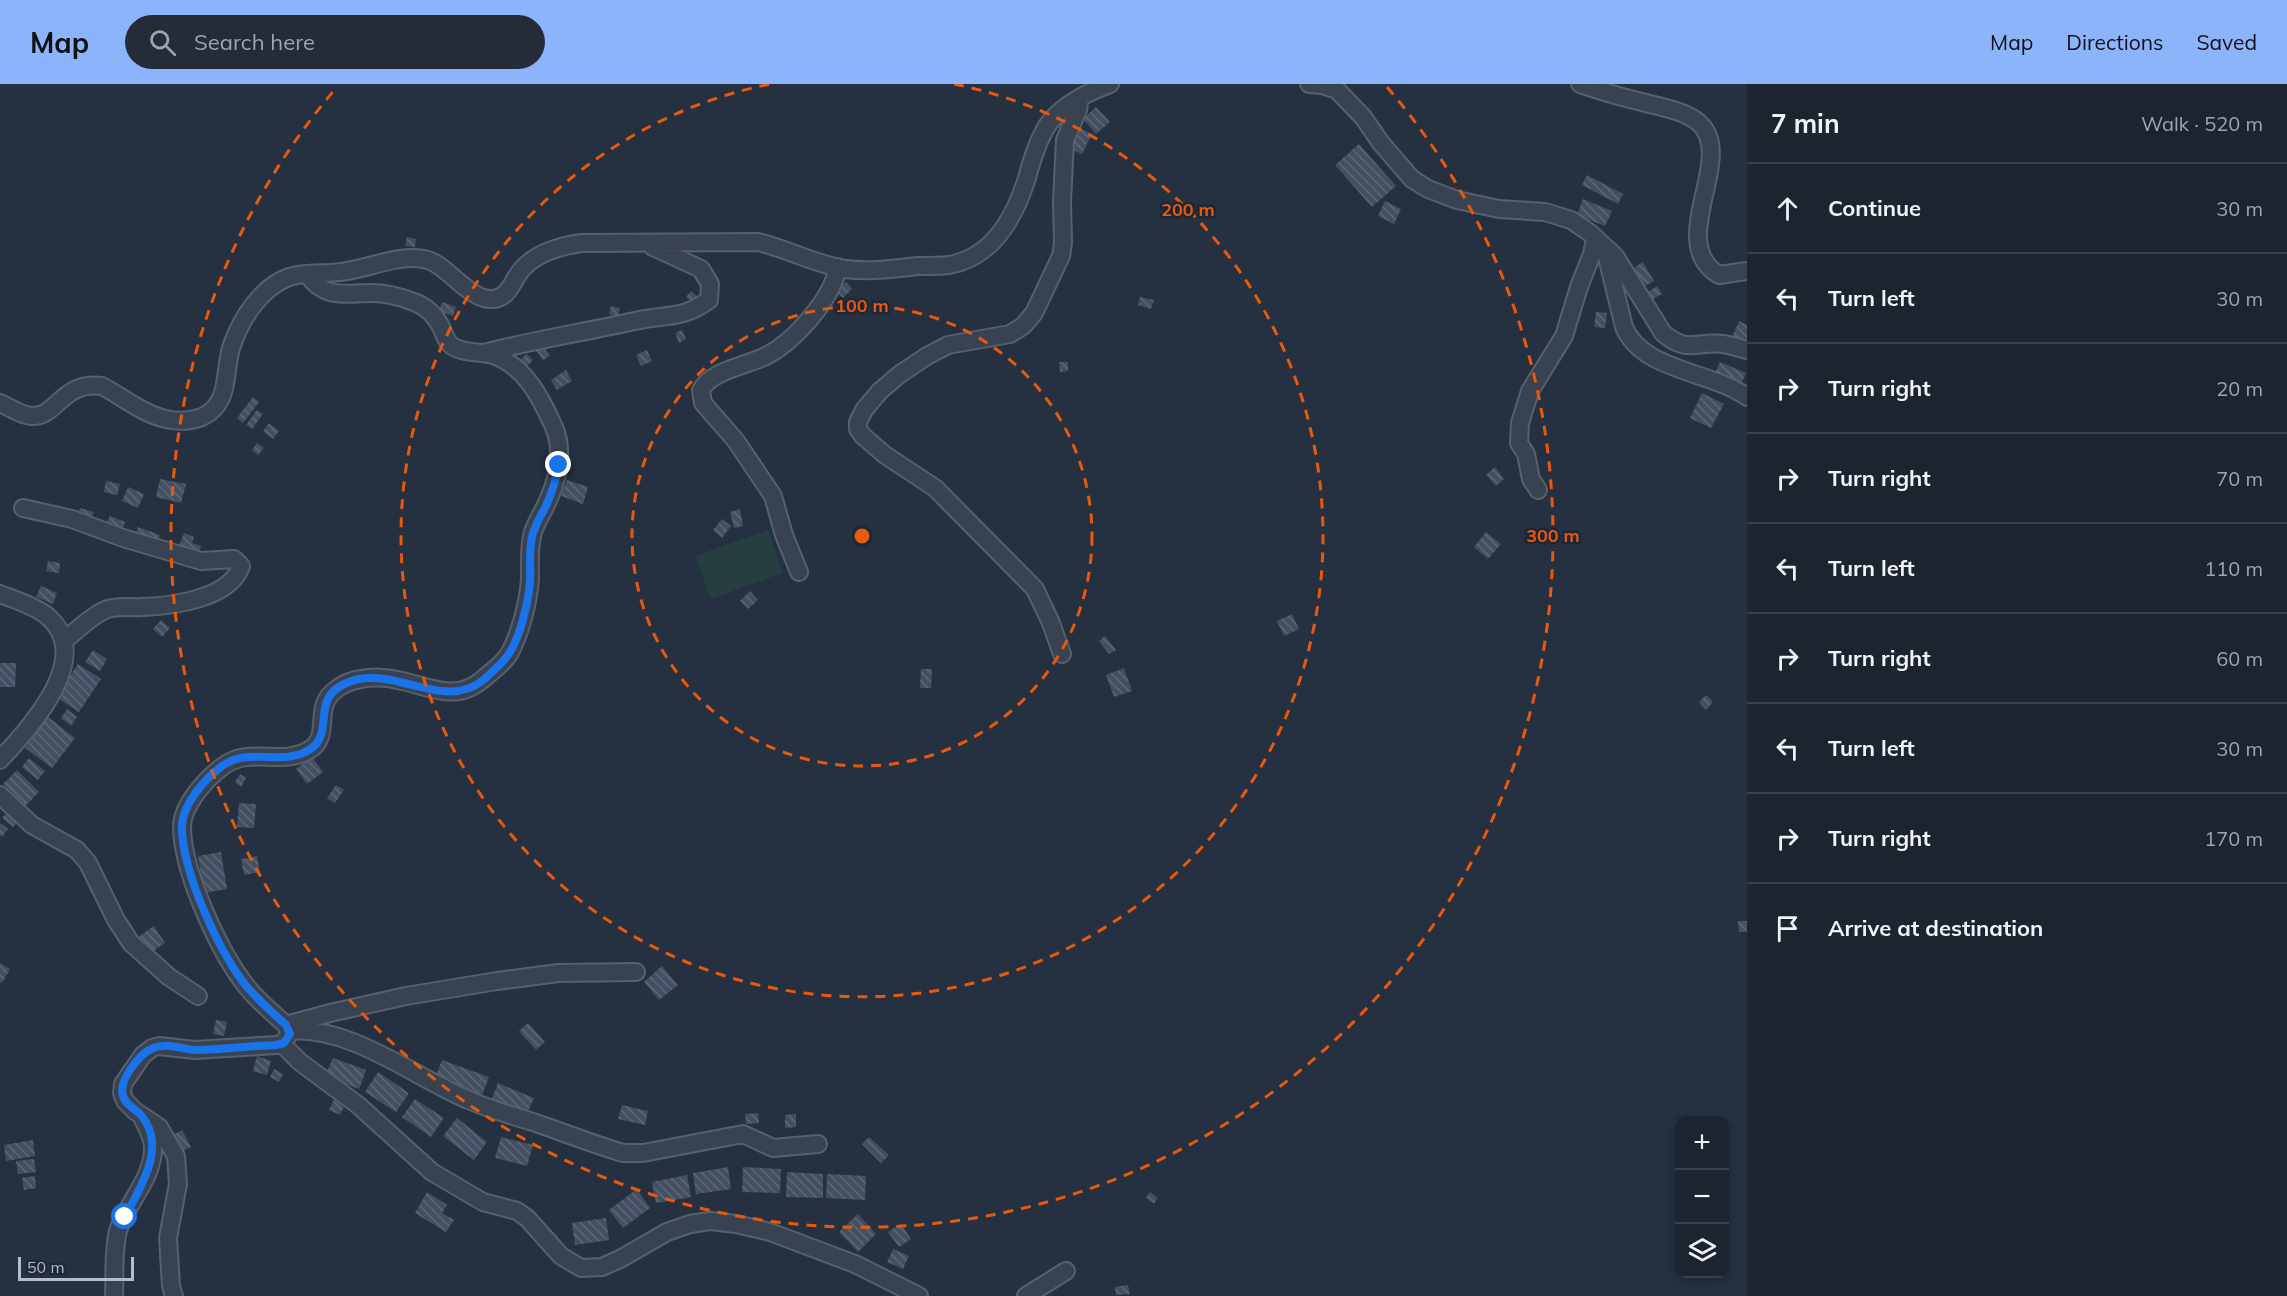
<!DOCTYPE html>
<meta charset="utf-8">
<style>
body{margin:0;font-family:Mulish,sans-serif;background:#252c38;color:#f1f3f6}
.controls{position:absolute;right:18px;bottom:18px;display:grid;overflow:hidden;border-radius:12px;box-shadow:0 3px 9px #0003}
.controls button{width:54px;height:54px;display:grid;place-items:center;padding:0;border:0;border-bottom:2px solid #3a414c;background:#1c2430;color:#f1f3f6;font:30px sans-serif}
.scale{position:absolute;left:18px;bottom:15px;width:116px;box-sizing:border-box;padding-left:6px;border:3px solid #b5bdca;border-top:0;font-size:16px;line-height:21px;white-space:nowrap;color:#b5bdca;-webkit-text-stroke:4px #1e2735;paint-order:stroke}
.stop{position:absolute;width:18px;height:18px;margin:-14px;border:4px solid #1a73e8;border-radius:50%;background:#fff}
.stop.end{background:#1a73e8;border-color:#fff;box-shadow:0 2px 6px #0008}
.list{margin:0;padding:0;list-style:none}
h2{display:flex;justify-content:space-between;align-items:center;height:78px;margin:0;padding:0 24px;font-size:26px}
h2 small{font-size:20px;font-weight:400;color:#a0a4ab}
.list li{display:grid;grid-template-columns:39px 1fr auto;gap:18px;align-items:center;box-sizing:border-box;height:90px;padding:0 24px;border-top:2px solid #3a414c}
.list b{display:block;font-size:22px;white-space:nowrap}
.list em{font-size:20px;font-style:normal;color:#a0a4ab}
.icon{flex:none;width:33px;height:33px;fill:none;stroke:currentColor;stroke-width:2;stroke-linecap:round;stroke-linejoin:round}
.map{position:relative;flex:none;width:1747px;height:1212px;overflow:hidden}
header{display:flex;align-items:center;gap:36px;box-sizing:border-box;height:84px;padding:0 30px;background:#8bb4fa;color:#111}
header strong{font-size:28px}
nav{display:flex;gap:33px;margin-inline-start:auto;font-size:21px}
.search{width:420px;height:54px;background:#252c38;display:flex;align-items:center;gap:15px;box-sizing:border-box;padding:0 21px;border-radius:33px;color:#a0a4ab;font-size:22px}
main{display:flex}
aside{flex:1;background:#1c2430}
.map>svg:first-child{display:block}
.pitch{fill:#273e41}
.building{fill:url(#building-back-hatch)}
.lines{fill:none;stroke-linecap:round;stroke-linejoin:round}
.minor-casing{stroke:#57606d;stroke-width:20}
.minor{stroke:#394250;stroke-width:16}
.route{stroke:#1a73e8;stroke-width:8}
.ring{fill:none;stroke:#e8590c;stroke-width:3;stroke-dasharray:10 8}
.centre{fill:#e8590c;stroke:#1e2735;stroke-width:3}
.ring-label{font-size:18px;text-anchor:middle;font-weight:bold;fill:#e8590c;stroke:#1e2735;stroke-width:5;stroke-linejoin:round;paint-order:stroke}
</style>
<header>
<strong>Map</strong>
<div class="search"><svg class="icon" aria-label="search" viewBox="0 0 24 24"><circle cx="10" cy="10" r="6"/><path d="M15 15l6 6"/></svg>Search here</div>
<nav><a>Map</a><a>Directions</a><a>Saved</a></nav>
</header>
<main>
<div class="map">
<svg width="1747" height="1212" viewBox="0 0 1747 1212">
<defs>
<pattern id="building-back-hatch" width="6" height="6" patternUnits="userSpaceOnUse" patternTransform="scale(1.5)"><rect width="6" height="6" fill="#445062"/><path d="M-1 5l2 2M0 0l6 6M5-1l2 2" fill="none" stroke="#5d6777"/></pattern>
</defs>
<rect width="100%" height="100%" fill="#253040"/>
<!-- pitch -->
<path class="pitch" d="M 768,446 L 783,489 L 711,515 L 695,472 Z"/>
<!-- building -->
<path class="building" d="M 1096,23 L 1110,38 L 1096,50 L 1083,35 Z
M 1078,43 L 1092,50 L 1082,70 L 1068,64 Z
M 1359,60 L 1396,102 L 1372,123 L 1335,81 Z
M 1587,91 L 1623,110 L 1618,120 L 1582,101 Z
M 1583,115 L 1612,127 L 1605,142 L 1577,131 Z
M 1385,117 L 1401,125 L 1394,140 L 1378,132 Z
M 407,153 L 416,155 L 415,163 L 405,162 Z
M 1643,178 L 1654,197 L 1640,205 L 1629,187 Z
M 846,198 L 852,205 L 843,214 L 836,207 Z
M 1657,202 L 1662,210 L 1653,215 L 1648,208 Z
M 691,207 L 699,214 L 694,220 L 686,213 Z
M 1140,213 L 1154,216 L 1151,225 L 1138,221 Z
M 442,218 L 456,223 L 453,232 L 439,227 Z
M 611,222 L 620,224 L 618,232 L 609,230 Z
M 1596,228 L 1607,229 L 1605,244 L 1594,243 Z
M 1739,237 L 1747,241 L 1747,260 L 1732,253 Z
M 682,246 L 686,255 L 679,259 L 675,249 Z
M 541,260 L 550,272 L 543,276 L 535,265 Z
M 647,266 L 652,277 L 641,282 L 636,271 Z
M 527,270 L 533,276 L 526,283 L 520,276 Z
M 1059,278 L 1068,278 L 1068,287 L 1060,288 Z
M 1720,278 L 1746,289 L 1740,303 L 1714,292 Z
M 566,286 L 572,297 L 557,306 L 551,296 Z
M 1702,309 L 1724,320 L 1711,344 L 1690,334 Z
M 253,313 L 259,318 L 243,339 L 237,334 Z
M 257,326 L 263,330 L 252,345 L 246,341 Z
M 269,339 L 279,347 L 273,355 L 263,347 Z
M 257,359 L 264,364 L 258,371 L 252,366 Z
M 1495,383 L 1504,395 L 1496,402 L 1486,391 Z
M 160,395 L 186,400 L 181,419 L 156,413 Z
M 567,396 L 588,403 L 583,420 L 561,412 Z
M 106,397 L 120,400 L 117,411 L 104,408 Z
M 128,403 L 144,410 L 138,424 L 122,417 Z
M 80,424 L 94,428 L 91,435 L 77,431 Z
M 740,425 L 743,442 L 734,444 L 730,428 Z
M 110,432 L 125,438 L 121,449 L 105,442 Z
M 722,435 L 731,442 L 722,454 L 713,446 Z
M 138,443 L 160,451 L 157,459 L 135,452 Z
M 1486,448 L 1501,460 L 1488,475 L 1474,463 Z
M 184,449 L 194,453 L 192,459 L 201,462 L 198,471 L 178,465 Z
M 48,477 L 60,479 L 59,489 L 46,487 Z
M 41,502 L 57,509 L 53,520 L 36,513 Z
M 750,507 L 758,516 L 748,525 L 740,517 Z
M 1292,530 L 1299,545 L 1284,552 L 1277,537 Z
M 161,536 L 170,544 L 162,553 L 153,545 Z
M 1105,552 L 1116,566 L 1109,570 L 1099,557 Z
M 93,566 L 107,575 L 100,587 L 85,578 Z
M 0,579 L 16,579 L 15,603 L 0,603 Z
M 78,580 L 101,595 L 79,628 L 56,613 Z
M 1124,584 L 1132,607 L 1114,613 L 1106,591 Z
M 921,585 L 932,585 L 931,604 L 920,604 Z
M 1706,611 L 1713,618 L 1706,626 L 1699,618 Z
M 67,625 L 77,633 L 71,642 L 61,634 Z
M 48,633 L 75,654 L 52,684 L 25,664 Z
M 312,673 L 323,688 L 307,700 L 296,685 Z
M 29,674 L 45,687 L 38,696 L 22,683 Z
M 17,686 L 39,708 L 25,722 L 3,700 Z
M 240,690 L 246,694 L 241,703 L 235,698 Z
M 336,701 L 344,706 L 335,719 L 327,714 Z
M 239,719 L 256,720 L 254,744 L 237,743 Z
M 6,729 L 18,738 L 13,743 L 2,734 Z
M 0,739 L 8,745 L 2,753 L 0,751 Z
M 221,768 L 227,805 L 204,809 L 198,772 Z
M 257,772 L 260,788 L 244,791 L 241,775 Z
M 1738,837 L 1747,837 L 1747,848 L 1739,848 Z
M 154,842 L 165,859 L 149,870 L 138,853 Z
M 0,879 L 10,885 L 2,899 L 0,898 Z
M 662,882 L 678,901 L 659,916 L 644,898 Z
M 216,936 L 227,938 L 224,952 L 213,950 Z
M 528,939 L 545,958 L 536,966 L 519,947 Z
M 257,972 L 271,977 L 267,991 L 253,987 Z
M 333,974 L 366,986 L 359,1005 L 325,992 Z
M 442,976 L 489,993 L 481,1014 L 434,997 Z
M 274,985 L 283,990 L 279,998 L 270,993 Z
M 378,988 L 409,1009 L 396,1028 L 365,1008 Z
M 498,999 L 534,1014 L 526,1032 L 491,1017 Z
M 415,1015 L 444,1034 L 431,1053 L 402,1033 Z
M 334,1016 L 345,1021 L 340,1031 L 329,1026 Z
M 622,1021 L 648,1027 L 645,1041 L 618,1035 Z
M 758,1029 L 759,1039 L 746,1040 L 745,1030 Z
M 796,1030 L 796,1043 L 785,1044 L 785,1031 Z
M 457,1034 L 487,1058 L 474,1076 L 443,1052 Z
M 182,1046 L 191,1063 L 182,1067 L 173,1051 Z
M 501,1053 L 533,1061 L 527,1082 L 495,1074 Z
M 869,1053 L 889,1071 L 881,1079 L 862,1060 Z
M 33,1056 L 35,1072 L 6,1077 L 4,1061 Z
M 34,1075 L 36,1088 L 18,1090 L 16,1077 Z
M 728,1083 L 731,1105 L 696,1110 L 693,1089 Z
M 743,1083 L 781,1085 L 780,1109 L 742,1108 Z
M 787,1088 L 823,1090 L 823,1114 L 786,1113 Z
M 827,1090 L 866,1092 L 865,1116 L 826,1114 Z
M 687,1091 L 691,1113 L 656,1119 L 652,1098 Z
M 35,1092 L 36,1104 L 24,1106 L 22,1094 Z
M 637,1105 L 650,1124 L 623,1144 L 609,1126 Z
M 427,1108 L 447,1121 L 442,1129 L 454,1136 L 446,1148 L 415,1129 Z
M 1150,1108 L 1158,1114 L 1154,1120 L 1146,1114 Z
M 858,1130 L 876,1150 L 858,1168 L 839,1148 Z
M 606,1134 L 609,1156 L 575,1161 L 572,1139 Z
M 901,1140 L 911,1155 L 899,1163 L 888,1148 Z
M 893,1165 L 909,1172 L 903,1185 L 887,1178 Z
M 1128,1201 L 1130,1210 L 1116,1211 L 1115,1203 Z"/>
<g class="lines">
<defs>
<path id="minor" d="M 1309,0 L 1322,1 L 1337,6 L 1363,33 L 1381,59 L 1412,95 L 1428,105 L 1457,116 L 1499,125 L 1545,128 L 1571,136 L 1590,149 L 1615,172 L 1663,249 C 1688,270 1694,257 1723,260 C 1731,261 1739,264 1747,266
M 1580,0 C 1600,7 1621,13 1642,18 C 1660,23 1683,26 1698,38 C 1739,72 1664,158 1719,191 L 1747,187
M 1605,165 L 1624,243 C 1642,287 1711,287 1747,313
M 484,269 C 534,256 585,248 635,237 C 665,230 682,236 709,216 L 710,200 L 701,185 L 653,163
M 0,319 C 10,323 19,331 31,332 C 57,334 61,297 102,302 C 123,313 143,330 166,335 C 178,338 191,337 202,333 C 232,319 223,286 232,261 C 241,235 261,203 289,193 C 307,187 328,191 347,187 C 373,183 402,169 428,176 C 448,182 470,217 493,215 C 510,214 513,194 523,184 C 537,169 561,162 581,159 L 758,158 C 788,165 814,180 845,185 C 870,188 892,185 917,182 C 928,182 939,182 949,181 C 994,173 1015,132 1027,94 C 1032,75 1038,55 1049,39 C 1064,20 1088,8 1110,0
M 1538,406 L 1531,395 L 1526,370 L 1519,359 L 1520,339 L 1530,307 L 1564,252 L 1579,203 L 1592,170 L 1595,155
M 23,424 L 72,435 L 123,454 L 201,477 L 234,475 L 241,482 C 230,515 172,522 142,523 C 130,524 118,521 105,526 C 90,533 77,546 64,557
M 799,488 L 784,451 L 773,412 L 736,357 L 703,319 L 701,306 C 712,286 746,282 766,272 C 795,257 832,215 838,183
M 0,510 C 15,516 33,521 46,531 C 97,572 30,643 0,676
M 1062,570 L 1051,539 L 1035,505 L 935,404 L 885,371 L 863,352 L 858,345 L 858,338 L 864,326 L 880,307 L 900,290 L 927,272 L 948,261 L 1010,250 L 1023,242 L 1034,229 L 1061,172 L 1063,159 L 1062,117 L 1065,56 L 1078,26 L 1080,14
M 0,711 L 32,741 L 77,766 L 88,779 L 116,836 L 131,859 L 169,893 L 198,912
M 286,941 L 330,929 L 406,912 L 497,897 L 558,889 L 636,888
M 290,947 C 350,941 417,995 471,1017 C 492,1026 514,1032 536,1039 C 565,1049 593,1060 623,1069 L 643,1069 L 743,1050 L 773,1064 L 818,1060
M 282,960 L 300,978 L 358,1021 L 432,1088 L 483,1118 L 517,1127 L 527,1134 L 561,1172 L 581,1184 L 602,1183 L 620,1175 L 667,1148 L 690,1140 L 710,1137 L 736,1140 L 770,1148 L 855,1180 L 919,1212
M 114,1212 C 115,1191 113,1167 118,1147 C 126,1120 152,1096 153,1066 C 154,1054 146,1042 141,1031
M 174,1212 L 171,1202 L 168,1154 L 178,1100 L 176,1072 L 159,1043 L 135,1027 L 125,1017 L 122,1009 L 123,1000 L 143,971 L 152,964 L 159,962 L 195,966 L 276,961 L 284,959 L 290,947 L 286,941 C 273,929 258,917 247,903 C 219,868 182,787 182,742 C 183,720 206,695 222,683 C 251,661 280,683 309,666 C 326,656 320,639 324,623 C 327,607 347,597 361,595 C 371,593 386,593 397,596 C 427,601 455,620 483,595 C 491,588 503,580 509,570 C 520,551 529,516 530,494 C 530,481 529,466 532,452 C 534,442 540,433 544,425 C 557,400 565,369 554,343 C 541,314 525,282 493,271 C 480,267 464,270 452,262 C 445,257 444,248 440,241 C 434,230 425,222 414,218 C 401,213 385,209 372,209 C 345,209 325,216 307,190
M 1026,1212 L 1066,1187"/>
</defs>
<!-- minor casing -->
<use href="#minor" class="minor-casing"/>
<!-- minor -->
<use href="#minor" class="minor"/>
</g>
<g class="lines">
<!-- route -->
<path class="route" d="M 125,1133 C 140,1103 168,1063 141,1031 C 135,1024 126,1022 123,1012 C 118,997 139,970 153,964 C 167,958 184,966 198,966 C 224,965 250,962 276,961 L 284,959 L 290,950 L 286,941 C 273,929 259,917 247,903 C 219,868 181,786 182,741 C 183,719 206,694 222,682 C 251,662 281,683 309,666 C 339,648 303,608 359,595 C 400,587 447,625 482,597 C 490,590 501,581 508,571 C 520,554 528,520 530,498 C 531,482 528,464 533,449 C 536,440 540,432 545,424 C 551,411 556,396 559,381"/>
</g>
<!-- distance rings -->
<g class="ring">
<circle cx="862" cy="452" r="230"/>
<path d="M954 0A461 461 0 1 1 770 0"/>
<path d="M1387 3A691 691 0 1 1 337 3"/>
</g>
<circle cx="862" cy="452" r="9" class="centre"/>
<g class="ring-label">
<text x="1188" y="132">200 m</text>
<text x="862" y="228">100 m</text>
<text x="1553" y="458">300 m</text>
</g>
</svg>
<div class="controls">
<button>+</button>
<button>−</button>
<button><svg class="icon" aria-label="layers" viewBox="0 0 24 24"><path d="M12 4l9 5-9 5-9-5zM3 14l9 5 9-5"/></svg></button>
</div>
<div class="scale">50 m</div>
<div class="stop" style="left:125px;top:1133px"></div>
<div class="stop end" style="left:559px;top:381px"></div>
</div>
<aside>
<h2>7 min<small>Walk · 520 m</small></h2>
<ul class="list">
<li><svg class="icon" aria-label="ahead" viewBox="0 0 24 24"><path d="M12 20V5M6 11l6-6 6 6"/></svg><div><b>Continue</b></div><em>30 m</em></li>
<li><svg class="icon" aria-label="left" viewBox="0 0 24 24"><path d="M17 20v-9H6M10 6l-5 5 5 5"/></svg><div><b>Turn left</b></div><em>30 m</em></li>
<li><svg class="icon" aria-label="right" viewBox="0 0 24 24"><path d="M7 20v-9h11M14 6l5 5-5 5"/></svg><div><b>Turn right</b></div><em>20 m</em></li>
<li><svg class="icon" aria-label="right" viewBox="0 0 24 24"><path d="M7 20v-9h11M14 6l5 5-5 5"/></svg><div><b>Turn right</b></div><em>70 m</em></li>
<li><svg class="icon" aria-label="left" viewBox="0 0 24 24"><path d="M17 20v-9H6M10 6l-5 5 5 5"/></svg><div><b>Turn left</b></div><em>110 m</em></li>
<li><svg class="icon" aria-label="right" viewBox="0 0 24 24"><path d="M7 20v-9h11M14 6l5 5-5 5"/></svg><div><b>Turn right</b></div><em>60 m</em></li>
<li><svg class="icon" aria-label="left" viewBox="0 0 24 24"><path d="M17 20v-9H6M10 6l-5 5 5 5"/></svg><div><b>Turn left</b></div><em>30 m</em></li>
<li><svg class="icon" aria-label="right" viewBox="0 0 24 24"><path d="M7 20v-9h11M14 6l5 5-5 5"/></svg><div><b>Turn right</b></div><em>170 m</em></li>
<li><svg class="icon" aria-label="arrive" viewBox="0 0 24 24"><path d="M6 21V4h12l-3 4 3 4H6"/></svg><div><b>Arrive at destination</b></div></li>
</ul>
</aside>
</main>
